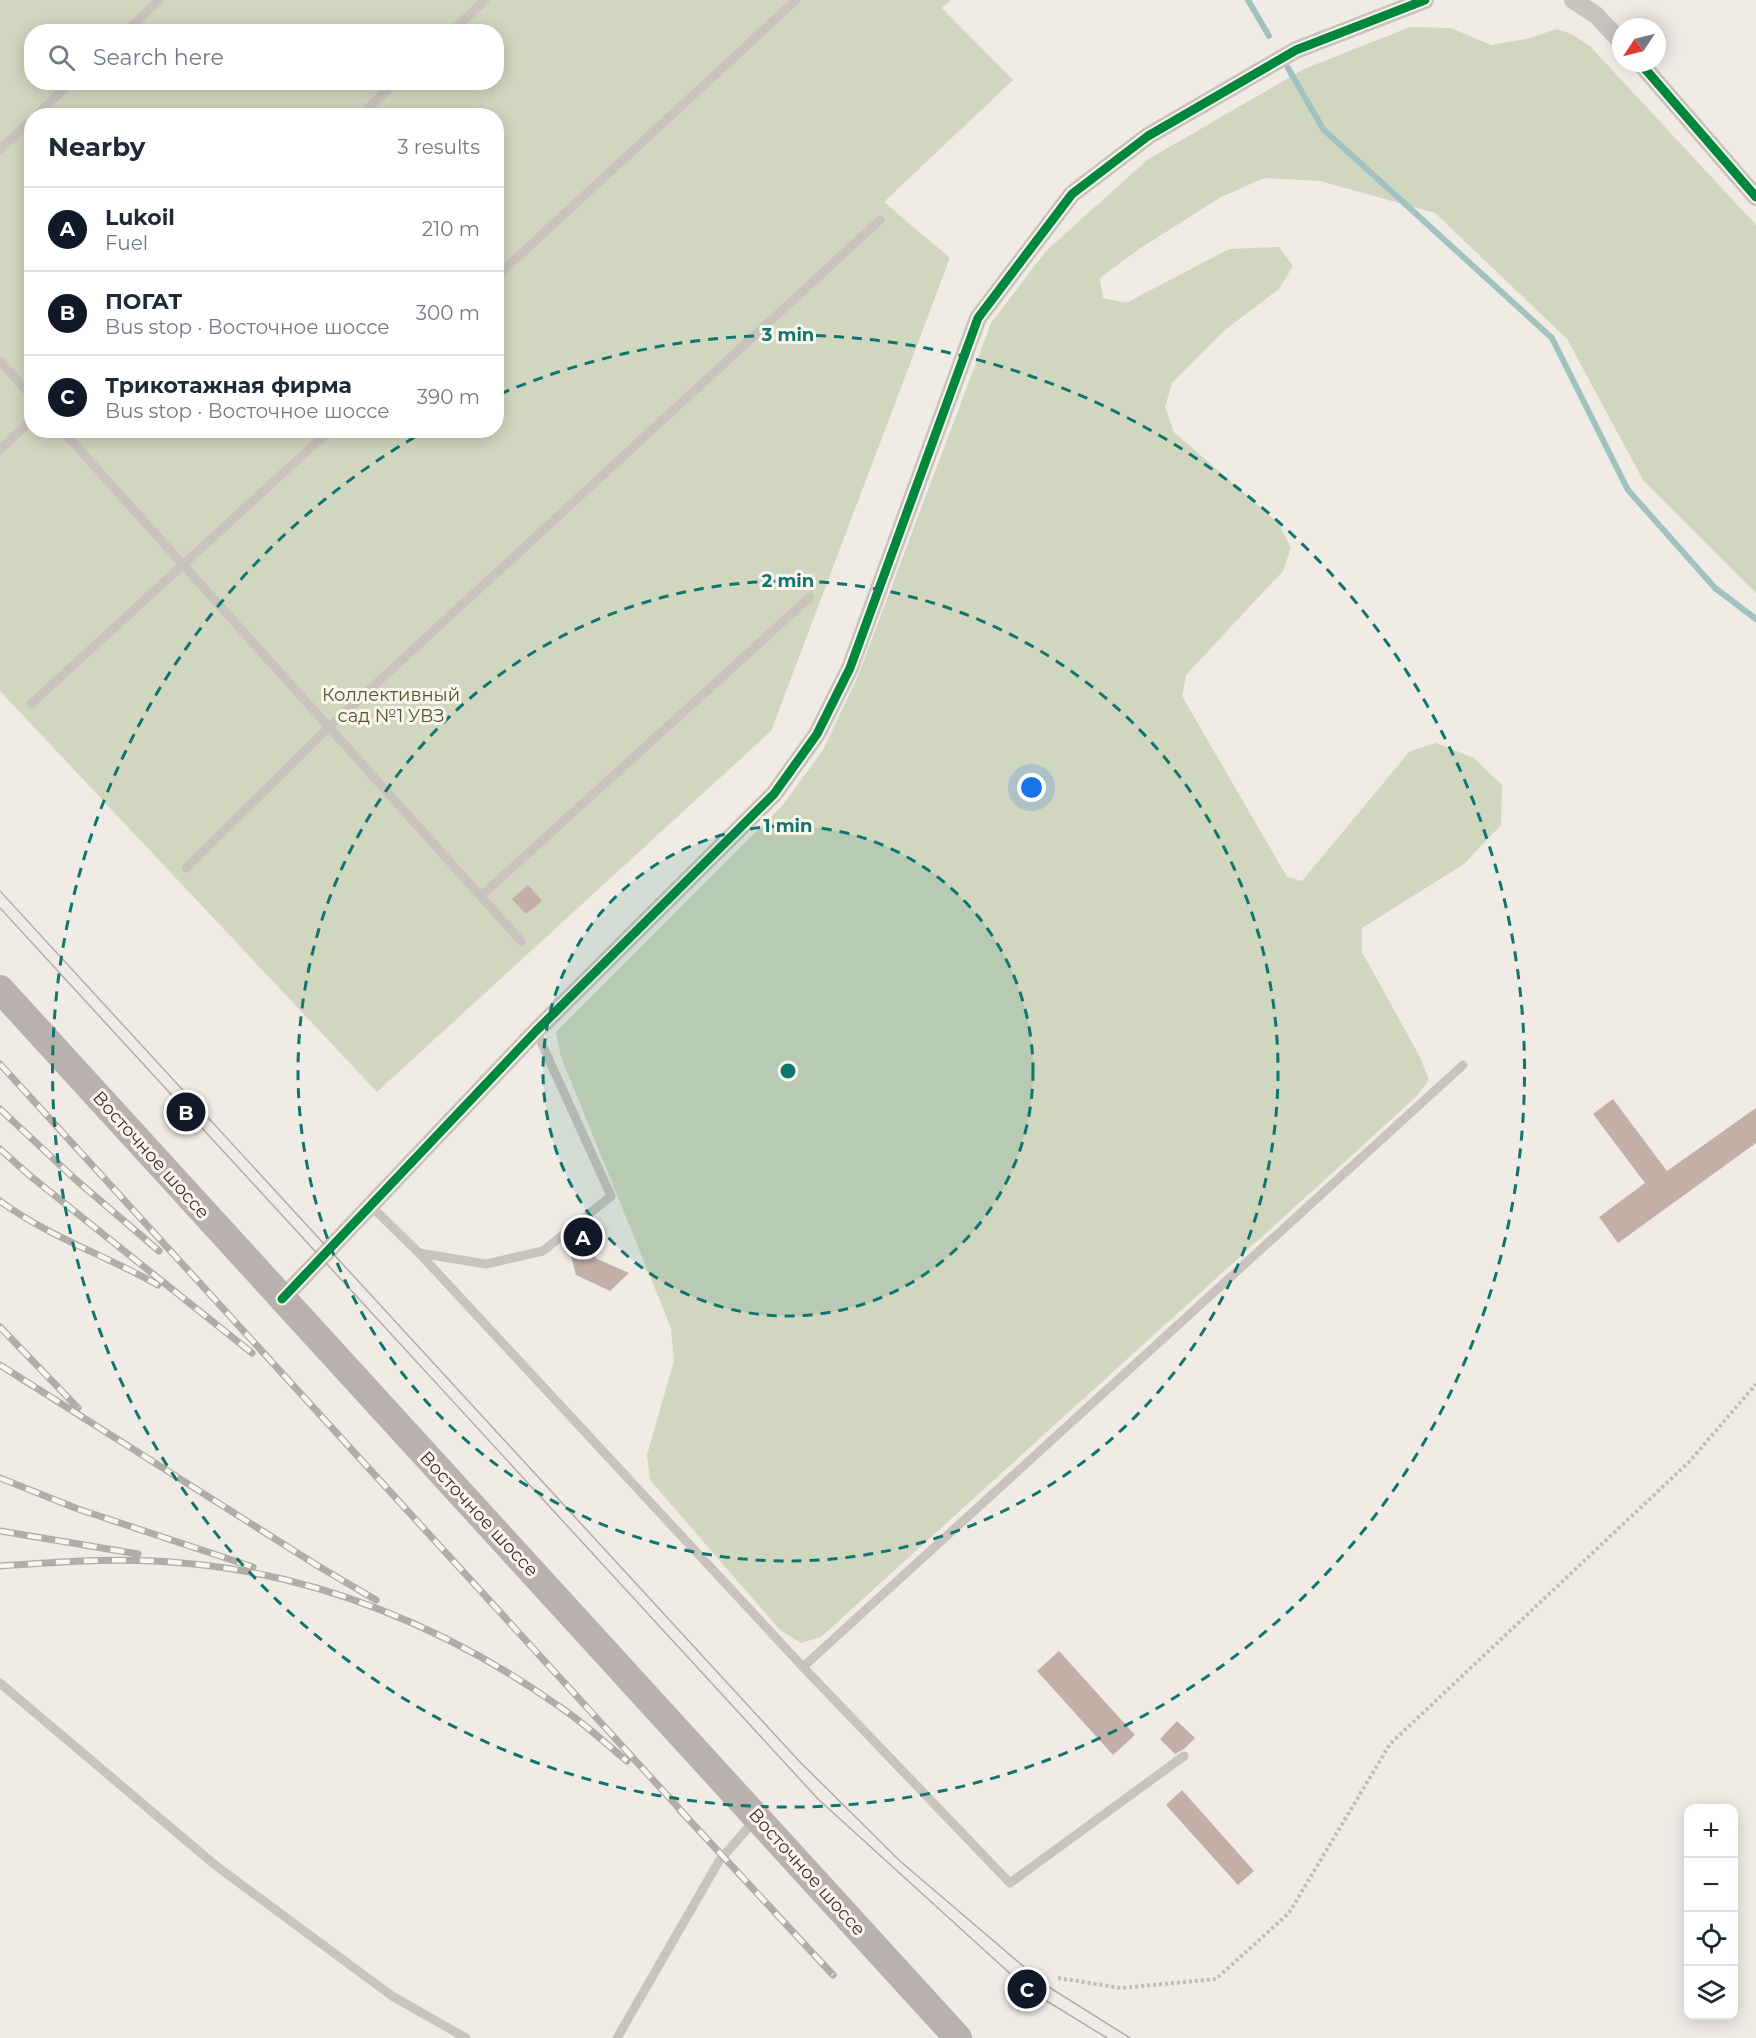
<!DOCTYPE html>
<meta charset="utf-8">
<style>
body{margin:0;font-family:Montserrat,sans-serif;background:#f6f6f7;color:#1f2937}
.controls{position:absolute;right:18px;bottom:18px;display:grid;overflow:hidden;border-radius:12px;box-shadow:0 3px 15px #0003}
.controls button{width:54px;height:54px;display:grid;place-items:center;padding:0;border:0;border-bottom:2px solid #e0e1e3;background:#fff;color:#1f2937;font:30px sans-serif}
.compass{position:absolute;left:1612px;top:18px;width:54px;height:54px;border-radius:50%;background:#fff;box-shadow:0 3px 15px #0003;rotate:235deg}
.you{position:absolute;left:1032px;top:788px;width:21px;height:21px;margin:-15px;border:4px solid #fff;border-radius:50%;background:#1a73e8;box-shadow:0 0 0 9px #1a73e833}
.badge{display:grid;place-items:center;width:39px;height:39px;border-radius:50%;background:#111827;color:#fff;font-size:20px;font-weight:700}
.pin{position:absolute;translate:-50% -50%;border:3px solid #fff;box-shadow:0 2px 6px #0006}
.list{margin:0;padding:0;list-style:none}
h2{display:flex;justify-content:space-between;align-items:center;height:78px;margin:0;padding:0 24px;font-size:26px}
h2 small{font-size:20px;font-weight:400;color:#747a83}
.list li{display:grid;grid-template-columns:39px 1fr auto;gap:18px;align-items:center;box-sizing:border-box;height:84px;padding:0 24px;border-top:2px solid #e0e1e3}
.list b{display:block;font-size:22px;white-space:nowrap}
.list p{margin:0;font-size:20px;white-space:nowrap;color:#747a83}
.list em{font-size:20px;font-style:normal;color:#747a83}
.icon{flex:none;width:33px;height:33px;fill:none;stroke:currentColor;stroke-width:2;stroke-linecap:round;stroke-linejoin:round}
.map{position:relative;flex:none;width:1756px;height:2038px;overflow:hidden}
.search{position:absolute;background:#fff;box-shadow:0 3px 15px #0003;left:24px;top:24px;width:480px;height:66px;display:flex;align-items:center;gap:15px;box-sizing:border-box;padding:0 21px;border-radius:24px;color:#747a83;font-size:22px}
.panel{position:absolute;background:#fff;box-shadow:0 3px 15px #0003;left:24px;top:108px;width:480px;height:330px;border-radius:24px}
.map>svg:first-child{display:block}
.green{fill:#d1d6bf;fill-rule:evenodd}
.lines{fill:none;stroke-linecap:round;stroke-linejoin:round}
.stream{stroke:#a1c2c1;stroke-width:6}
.building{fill:#c3afa7}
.path{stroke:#c2bbb6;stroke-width:4;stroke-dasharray:3 3;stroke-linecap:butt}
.service{stroke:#c9c3be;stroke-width:9}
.minor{stroke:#c9c3be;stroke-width:18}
.primary{stroke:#b8b1ad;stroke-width:28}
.tram{stroke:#b1aca8;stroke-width:1.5}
.rail-casing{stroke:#b1aca8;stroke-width:7}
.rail{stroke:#fbf5ee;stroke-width:4.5;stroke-dasharray:14;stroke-linecap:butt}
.cycleway-casing{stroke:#fbf5ee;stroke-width:13}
.cycleway{stroke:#00873e;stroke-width:9}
.ring{fill:none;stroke:#0f766e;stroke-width:3;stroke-dasharray:10 8}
.labels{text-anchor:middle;stroke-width:6;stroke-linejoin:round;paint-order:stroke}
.park-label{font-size:18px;fill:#4a5a2e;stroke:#fbf5ee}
.street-label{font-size:18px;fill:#3b302b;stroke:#fbf5ee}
.centre{fill:#0f766e;stroke:#fbf5ee;stroke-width:3}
.ring-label{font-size:18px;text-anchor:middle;font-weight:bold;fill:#0f766e;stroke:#fbf5ee;stroke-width:6;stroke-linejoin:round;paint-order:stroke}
</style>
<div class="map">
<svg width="1756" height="2038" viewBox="0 0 1756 2038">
<rect width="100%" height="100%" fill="#f0ebe5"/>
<!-- green -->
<path class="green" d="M 0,0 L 951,0 L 942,8 L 1013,80 L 884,202 L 950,258 L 771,731 L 377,1092 L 0,691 ZM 32,32 L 496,32 L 496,82 L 32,82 ZM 32,116 L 496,116 L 496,430 L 32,430 Z
M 1410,27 L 1451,28 L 1491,45 L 1526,39 L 1557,29 L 1571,34 L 1590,46 L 1756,225 L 1756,593 L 1643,480 L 1567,339 L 1435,213 L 1320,181 L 1264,178 L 1221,197 L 1139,249 L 1100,278 L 1103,298 L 1126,303 L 1229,249 L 1279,247 L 1293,266 L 1279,289 L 1226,329 L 1172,383 L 1165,407 L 1174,432 L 1279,524 L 1291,548 L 1283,571 L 1186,675 L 1182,696 L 1287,877 L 1302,881 L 1410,751 L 1436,743 L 1474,758 L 1502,785 L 1501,825 L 1464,864 L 1362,928 L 1362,952 L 1420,1057 L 1429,1080 L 1417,1096 L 821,1637 L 801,1643 L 780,1630 L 650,1480 L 647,1455 L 674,1361 L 671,1328 L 561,1057 L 556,1032 L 782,806 L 823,750 L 858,676 L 991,323 L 1046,251 L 1147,160 L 1304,69 Z"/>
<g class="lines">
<!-- stream -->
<path class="stream" d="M 1248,0 L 1269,36
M 1288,68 L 1323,129 L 1552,338 L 1628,490 L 1715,588 L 1756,619"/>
</g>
<!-- building -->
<path class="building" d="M 528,885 L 542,901 L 526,914 L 512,899 Z
M 1613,1099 L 1667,1171 L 1756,1108 L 1756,1143 L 1618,1243 L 1599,1217 L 1645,1183 L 1593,1114 Z
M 586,1225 L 595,1258 L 629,1273 L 610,1291 L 576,1275 L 567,1241 Z
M 1059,1651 L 1135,1735 L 1113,1755 L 1037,1671 Z
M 1177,1721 L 1195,1738 L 1184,1749 L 1175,1754 L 1160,1739 Z
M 1182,1790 L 1254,1871 L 1238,1885 L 1166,1805 Z"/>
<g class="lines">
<!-- path -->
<path class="path" d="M 1058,1978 L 1121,1988 L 1216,1979 L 1289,1913 L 1390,1744 L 1690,1461 L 1756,1384"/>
<!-- service -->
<path class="service" d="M 126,32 L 159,0
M 451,32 L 485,0
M 36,116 L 71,82
M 360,116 L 395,82
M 0,149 L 32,120
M 496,277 L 796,0
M 0,361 L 32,397
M 62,430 L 521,941
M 0,450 L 32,419
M 31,704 L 330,430
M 186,868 L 329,727 L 880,220
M 481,896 L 810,597
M 370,1205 L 419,1253 L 486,1264 L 543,1251 L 611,1196 L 536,1031
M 419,1253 L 803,1667 L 1010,1883 L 1184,1756
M 803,1667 L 1463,1065
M 0,1683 L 215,1865 L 392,1996 L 466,2038
M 617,2038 L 719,1861 L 754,1821"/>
<!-- minor -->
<path class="minor" d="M 1573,0 L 1596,15 L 1621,42
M 1640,63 L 1756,197
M 282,1299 L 536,1031 L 774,794 L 817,734 L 850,668 L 978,318 L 1072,194 L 1148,136 L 1296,50 L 1425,0"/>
<!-- primary -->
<path class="primary" d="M 0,989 L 958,2038"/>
<!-- tram -->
<path class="tram" d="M 0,891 L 799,1761 L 900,1861 L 1044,1984 L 1130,2038
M 0,908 L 818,1799 L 1027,1989 L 1107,2038"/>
<defs>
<path id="rail" d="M 0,1064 L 686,1816
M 0,1109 L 75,1179 L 159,1251
M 0,1149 L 29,1175 L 252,1353
M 0,1201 C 49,1237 105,1255 158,1285
M 0,1327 L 78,1408
M 0,1365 L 318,1566 L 376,1600
M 0,1478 L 78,1509 L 253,1567
M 0,1531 L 138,1554
M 0,1566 C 60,1562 122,1557 182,1563 C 318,1574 450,1629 560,1707 C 584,1723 605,1743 627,1761
M 680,1810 L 833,1975"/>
</defs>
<!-- rail casing -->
<use href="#rail" class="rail-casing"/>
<!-- rail -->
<use href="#rail" class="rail"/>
<defs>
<path id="cycleway" d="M 1640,63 L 1756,197
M 282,1299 L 536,1031 L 774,794 L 817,734 L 850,668 L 978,318 L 1072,194 L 1148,136 L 1296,50 L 1425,0"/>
</defs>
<!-- cycleway casing -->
<use href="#cycleway" class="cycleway-casing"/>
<!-- cycleway -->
<use href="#cycleway" class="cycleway"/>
</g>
<!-- distance rings -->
<circle cx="788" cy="1071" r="245" fill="#0f766e" fill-opacity=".12"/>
<g class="ring">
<circle cx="788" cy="1071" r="245"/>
<circle cx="788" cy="1071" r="490"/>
<path d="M500 394A736 736 0 1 1 420 434"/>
</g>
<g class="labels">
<!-- park labels -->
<g class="park-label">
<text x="391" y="701">Коллективный<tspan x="391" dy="21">сад №1 УВЗ</tspan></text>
</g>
<!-- street labels -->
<g class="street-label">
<text transform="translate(151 1155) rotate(48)" y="6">Восточное шоссе</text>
<text transform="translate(479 1514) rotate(47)" y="6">Восточное шоссе</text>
<text transform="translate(807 1872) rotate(48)" y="6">Восточное шоссе</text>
</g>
</g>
<circle cx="788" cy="1071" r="9" class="centre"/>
<g class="ring-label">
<text x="788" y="341">3 min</text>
<text x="788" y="587">2 min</text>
<text x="788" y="832">1 min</text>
</g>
</svg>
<div class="controls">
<button>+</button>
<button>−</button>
<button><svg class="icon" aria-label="locate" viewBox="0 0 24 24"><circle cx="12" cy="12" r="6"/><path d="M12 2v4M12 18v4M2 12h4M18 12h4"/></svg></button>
<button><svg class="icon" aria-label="layers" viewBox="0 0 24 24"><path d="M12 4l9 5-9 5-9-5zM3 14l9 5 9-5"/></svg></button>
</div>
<svg class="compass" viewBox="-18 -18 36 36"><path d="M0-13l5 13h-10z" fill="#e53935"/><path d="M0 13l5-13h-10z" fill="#747a83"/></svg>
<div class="you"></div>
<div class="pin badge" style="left:583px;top:1237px">A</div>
<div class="pin badge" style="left:186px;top:1112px">B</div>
<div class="pin badge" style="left:1027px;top:1989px">C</div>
<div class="search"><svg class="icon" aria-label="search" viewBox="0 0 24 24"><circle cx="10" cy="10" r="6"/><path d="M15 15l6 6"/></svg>Search here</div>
<section class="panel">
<h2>Nearby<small>3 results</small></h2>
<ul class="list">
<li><span class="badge">A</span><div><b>Lukoil</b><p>Fuel</p></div><em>210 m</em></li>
<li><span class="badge">B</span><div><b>ПОГАТ</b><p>Bus stop · Восточное шоссе</p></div><em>300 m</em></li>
<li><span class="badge">C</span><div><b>Трикотажная фирма</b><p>Bus stop · Восточное шоссе</p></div><em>390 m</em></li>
</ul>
</section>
</div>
